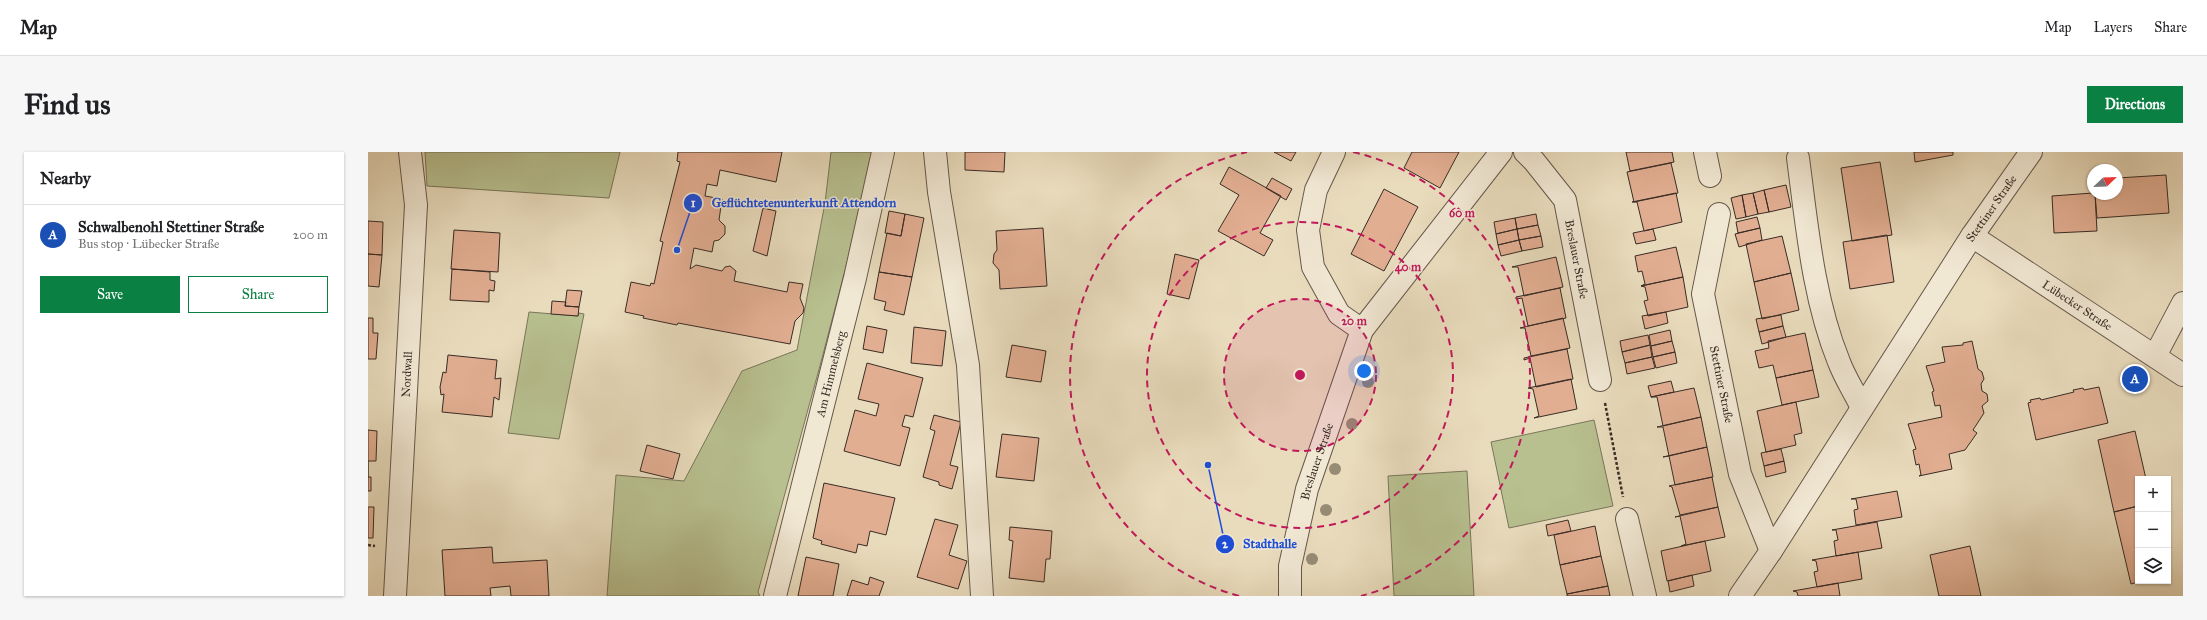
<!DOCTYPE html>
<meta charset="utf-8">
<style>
body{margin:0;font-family:"IM FELL Great Primer",serif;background:#f6f6f6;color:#202124}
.controls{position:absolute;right:12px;bottom:12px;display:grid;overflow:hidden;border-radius:0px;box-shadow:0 1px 3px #0004}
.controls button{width:36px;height:36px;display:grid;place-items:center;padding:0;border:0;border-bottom:1px solid #e0e0e0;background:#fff;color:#202124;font:20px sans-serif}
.compass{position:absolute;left:1719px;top:12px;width:36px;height:36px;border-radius:50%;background:#fff;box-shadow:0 1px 3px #0004;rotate:67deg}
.you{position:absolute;left:996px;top:219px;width:14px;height:14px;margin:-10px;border:3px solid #fff;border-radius:50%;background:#1a73e8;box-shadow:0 0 0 6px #1a73e833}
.badge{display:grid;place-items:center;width:26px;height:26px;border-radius:50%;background:#0b8043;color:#fff;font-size:13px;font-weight:700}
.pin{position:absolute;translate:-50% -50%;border:2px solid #fff;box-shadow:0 1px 4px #0006}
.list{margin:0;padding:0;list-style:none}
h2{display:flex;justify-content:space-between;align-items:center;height:52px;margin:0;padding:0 16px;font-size:17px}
h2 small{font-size:13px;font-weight:400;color:#757577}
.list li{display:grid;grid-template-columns:26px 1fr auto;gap:12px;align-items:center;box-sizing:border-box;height:60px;padding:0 16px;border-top:1px solid #e0e0e0}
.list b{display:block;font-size:15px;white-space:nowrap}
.list p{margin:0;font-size:13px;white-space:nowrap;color:#757577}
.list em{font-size:13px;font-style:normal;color:#757577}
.actions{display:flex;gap:8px;padding:12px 16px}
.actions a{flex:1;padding:9px 0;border:1px solid #0b8043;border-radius:0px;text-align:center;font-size:14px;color:#0b8043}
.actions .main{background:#0b8043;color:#fff}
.icon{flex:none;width:22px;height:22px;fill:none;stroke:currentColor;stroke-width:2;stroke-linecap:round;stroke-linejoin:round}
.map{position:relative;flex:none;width:1815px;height:444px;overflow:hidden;border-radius:0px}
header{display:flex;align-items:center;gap:24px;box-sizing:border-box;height:56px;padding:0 20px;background:#fff;border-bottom:1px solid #e0e0e0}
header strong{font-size:19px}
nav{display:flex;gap:22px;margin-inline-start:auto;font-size:14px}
.intro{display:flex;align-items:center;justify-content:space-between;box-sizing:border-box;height:96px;padding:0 24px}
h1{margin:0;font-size:28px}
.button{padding:10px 18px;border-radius:0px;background:#0b8043;color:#fff;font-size:14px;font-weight:700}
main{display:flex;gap:24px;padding:0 24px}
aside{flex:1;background:#fff;border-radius:0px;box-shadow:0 1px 3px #0004}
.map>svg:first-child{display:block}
.green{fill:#b8c090;stroke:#78765a}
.building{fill:#e2ae92;stroke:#392c25}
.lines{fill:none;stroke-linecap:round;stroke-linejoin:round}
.minor-casing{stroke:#65584b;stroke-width:24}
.path{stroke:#392c25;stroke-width:2.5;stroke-dasharray:3 2;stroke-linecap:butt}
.minor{stroke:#f1e8d4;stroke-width:22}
.tree{fill:#968c75}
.ring{fill:none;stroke:#c2185b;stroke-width:2;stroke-dasharray:7 5}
.labels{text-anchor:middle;stroke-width:3;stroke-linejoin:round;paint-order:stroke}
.street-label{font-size:12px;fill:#392c25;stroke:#f1e8d4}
.centre{fill:#c2185b;stroke:#f1e8d4;stroke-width:2}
.ring-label{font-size:12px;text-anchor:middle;font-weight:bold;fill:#c2185b;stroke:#f1e8d4;stroke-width:3;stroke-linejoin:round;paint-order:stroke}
.leader{fill:none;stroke:#1d4ed8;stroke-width:1.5}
.callout-dot{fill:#1d4ed8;stroke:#f1e8d4;stroke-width:1.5}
.mark-label{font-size:12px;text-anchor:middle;font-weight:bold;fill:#fff}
.callout-label{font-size:13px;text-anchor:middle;font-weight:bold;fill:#1d4ed8;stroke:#f1e8d4;stroke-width:3;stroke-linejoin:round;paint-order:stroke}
</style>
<header>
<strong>Map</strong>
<nav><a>Map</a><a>Layers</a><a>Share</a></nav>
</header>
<div class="intro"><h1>Find us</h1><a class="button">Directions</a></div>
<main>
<aside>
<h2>Nearby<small></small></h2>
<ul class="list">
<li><span class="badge" style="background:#1a4fb4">A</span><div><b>Schwalbenohl Stettiner Straße</b><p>Bus stop · Lübecker Straße</p></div><em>200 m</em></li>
</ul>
<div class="actions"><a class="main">Save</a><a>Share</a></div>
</aside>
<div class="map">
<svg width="1815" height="444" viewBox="0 0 1815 444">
<rect width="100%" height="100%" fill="#e9dcbd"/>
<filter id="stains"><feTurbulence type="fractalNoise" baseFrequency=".005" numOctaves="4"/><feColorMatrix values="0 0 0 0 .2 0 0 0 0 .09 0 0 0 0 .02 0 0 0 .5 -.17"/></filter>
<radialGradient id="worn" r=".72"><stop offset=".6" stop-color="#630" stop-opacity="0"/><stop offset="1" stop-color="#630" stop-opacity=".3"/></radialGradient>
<!-- green -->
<path class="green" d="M 57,0 L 252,0 L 241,46 L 59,34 Z
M 463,0 L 508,0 L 453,210 L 390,440 L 392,444 L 239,444 L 248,323 L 316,329 L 374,219 L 429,198 L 457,51 Z
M 161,160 L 210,164 L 211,161 L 216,162 L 191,287 L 140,281 Z
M 1226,268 L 1245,354 L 1141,376 L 1123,290 Z
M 1099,319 L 1106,444 L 1026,444 L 1020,324 Z"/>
<!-- building -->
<path class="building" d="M 310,0 L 414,0 L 408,30 L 352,18 L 349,34 L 339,32 L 337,44 L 354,47 L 351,68 L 357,74 L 357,82 L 351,88 L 346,89 L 344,100 L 326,96 L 322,117 L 328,113 L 354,119 L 357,115 L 362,114 L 368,119 L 366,129 L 419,140 L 421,130 L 435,132 L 432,146 L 436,156 L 435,161 L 427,169 L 422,192 L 310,171 L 309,173 L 275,166 L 276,164 L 257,160 L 263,130 L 282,134 L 283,131 L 286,132 L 295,90 L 292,89 L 312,10 L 309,9 Z
M 597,0 L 637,0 L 636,20 L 597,18 Z
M 906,0 L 928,0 L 923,9 Z
M 1044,0 L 1091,0 L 1072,36 L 1036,16 Z
M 1258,0 L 1304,0 L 1306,10 L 1262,19 Z
M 1546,0 L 1585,0 L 1585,3 L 1547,10 Z
M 1512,10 L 1524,83 L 1484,89 L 1473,16 Z
M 1303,11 L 1310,41 L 1266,50 L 1259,20 Z
M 861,15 L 913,44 L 892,81 L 905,88 L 896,104 L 850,79 L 871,43 L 852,32 Z
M 1798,23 L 1801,61 L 1729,66 L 1727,42 L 1749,42 L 1749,26 Z
M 904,26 L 924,37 L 918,48 L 898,36 Z
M 1418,33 L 1423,55 L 1401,60 L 1396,38 Z
M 1016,37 L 1050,55 L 1016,119 L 983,102 Z
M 1396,38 L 1401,60 L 1390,62 L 1385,41 Z
M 1308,41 L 1314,70 L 1276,79 L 1269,50 L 1264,50 Z
M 1385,41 L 1390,62 L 1378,65 L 1374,43 Z
M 1725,41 L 1727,42 L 1729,79 L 1686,81 L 1684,44 Z
M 1374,43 L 1378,65 L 1368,67 L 1363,46 Z
M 395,56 L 408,59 L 399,104 L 385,99 Z
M 521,59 L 537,62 L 533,84 L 517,81 Z
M 537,62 L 556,66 L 544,125 L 511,120 L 519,81 L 533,84 Z
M 1168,62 L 1170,73 L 1149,77 L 1147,66 Z
M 1389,65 L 1392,76 L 1370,81 L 1368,70 Z
M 1147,66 L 1149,77 L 1128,82 L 1126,70 Z
M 0,69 L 15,70 L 14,103 L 0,102 Z
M 1170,73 L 1173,84 L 1151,88 L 1149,77 Z
M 675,76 L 679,134 L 632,137 L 631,118 L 625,111 L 626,102 L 629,98 L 628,79 Z
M 1392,76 L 1394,88 L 1371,95 L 1367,82 Z
M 1149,77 L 1151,88 L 1130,93 L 1128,82 Z
M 1285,77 L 1288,88 L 1268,92 L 1265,81 Z
M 86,78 L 132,81 L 130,120 L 83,117 Z
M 1519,83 L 1526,130 L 1482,137 L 1475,90 Z
M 1173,84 L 1175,95 L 1154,99 L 1151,88 Z
M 1414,84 L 1423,121 L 1386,130 L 1378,92 Z
M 1151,88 L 1154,99 L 1133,104 L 1130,93 Z
M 1308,95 L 1315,125 L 1273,134 L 1277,132 L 1274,119 L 1270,120 L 1267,104 Z
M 0,102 L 14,103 L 11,135 L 0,134 Z
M 807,102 L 831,108 L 821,147 L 799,142 Z
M 1188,105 L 1195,135 L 1156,144 L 1150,115 L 1144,115 Z
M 84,117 L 122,120 L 122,128 L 127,129 L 126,139 L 121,138 L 121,150 L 82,148 Z
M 511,120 L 544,125 L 536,163 L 516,158 L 518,150 L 506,147 Z
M 1423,121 L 1431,158 L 1394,167 L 1386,130 Z
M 1315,125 L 1320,155 L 1280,164 L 1276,149 L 1280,148 L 1277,135 L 1273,134 Z
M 1192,136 L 1198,166 L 1160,174 L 1154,146 L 1148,147 L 1148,145 Z
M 199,138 L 214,139 L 211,155 L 197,154 Z
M 184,149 L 198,150 L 197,154 L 211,155 L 210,164 L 183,162 Z
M 1298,160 L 1300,171 L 1277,177 L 1274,164 Z
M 1413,163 L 1415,174 L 1391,180 L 1388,167 Z
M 0,166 L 5,166 L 5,181 L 10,181 L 8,207 L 0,207 Z
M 1195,166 L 1202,196 L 1163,204 L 1157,176 L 1152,176 Z
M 499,174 L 519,178 L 515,201 L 495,197 Z
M 1415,174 L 1418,185 L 1394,192 L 1391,180 Z
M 546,175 L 578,179 L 574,214 L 543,211 Z
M 1302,178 L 1304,189 L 1283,194 L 1281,183 Z
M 1437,181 L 1445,218 L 1408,226 L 1405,213 L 1391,216 L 1387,199 L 1401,196 L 1400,189 Z
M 1280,183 L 1282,193 L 1254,200 L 1252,189 Z
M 1304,189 L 1307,200 L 1285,205 L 1283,194 Z
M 1604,189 L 1610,217 L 1614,220 L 1616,227 L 1613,232 L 1614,239 L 1619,242 L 1620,249 L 1614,254 L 1616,261 L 1605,278 L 1609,281 L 1597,298 L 1581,302 L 1584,317 L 1551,324 L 1553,323 L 1551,312 L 1548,313 L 1545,298 L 1548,297 L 1540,272 L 1574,265 L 1572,253 L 1567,254 L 1564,240 L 1566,239 L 1558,214 L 1577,210 L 1574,195 L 1595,193 L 1595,191 Z
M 644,193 L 678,199 L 673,230 L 638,225 Z
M 1282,193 L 1284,205 L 1257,211 L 1254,200 Z
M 1199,197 L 1205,227 L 1168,235 L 1162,206 L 1156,208 L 1156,206 Z
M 1307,200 L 1309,211 L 1288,216 L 1285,205 Z
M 80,203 L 129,208 L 127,227 L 133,226 L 131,248 L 126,245 L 124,265 L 74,260 L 76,242 L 73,243 L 72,235 L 75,220 L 78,221 Z
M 1284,205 L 1287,216 L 1259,222 L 1257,211 Z
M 499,211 L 555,226 L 545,265 L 537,263 L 534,274 L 542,276 L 532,314 L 476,299 L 487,258 L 508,264 L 511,252 L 490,247 Z
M 1445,218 L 1451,245 L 1414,253 L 1408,226 Z
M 1203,227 L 1209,257 L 1166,266 L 1171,264 L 1165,237 L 1160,236 Z
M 1303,229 L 1306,240 L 1283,245 L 1280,234 Z
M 1731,235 L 1740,271 L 1668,288 L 1660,251 L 1663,250 L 1662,248 L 1672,246 L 1673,248 L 1706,240 L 1705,238 L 1715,236 L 1716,238 Z
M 1326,236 L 1333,265 L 1295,274 L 1289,245 L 1283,245 Z
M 1428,250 L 1434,281 L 1426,283 L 1428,293 L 1398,300 L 1389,259 Z
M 566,263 L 593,270 L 582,313 L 590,315 L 584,337 L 571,333 L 571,330 L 555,325 L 567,279 L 562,277 Z
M 1333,265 L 1339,295 L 1301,304 L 1295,275 L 1289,275 Z
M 0,278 L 9,279 L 8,309 L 0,309 Z
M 1767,279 L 1778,327 L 1770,327 L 1770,354 L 1746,360 L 1730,288 Z
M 634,282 L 671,286 L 666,329 L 628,325 Z
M 279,293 L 312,302 L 305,327 L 272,319 Z
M 1339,295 L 1345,325 L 1307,333 L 1301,304 L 1295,305 Z
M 1413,297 L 1416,309 L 1396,314 L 1393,301 Z
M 0,309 L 0,325 L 3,325 L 3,339 L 0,339 Z
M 1416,309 L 1418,320 L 1398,325 L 1396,314 Z
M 1344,325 L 1350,355 L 1312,363 L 1304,335 L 1301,334 Z
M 456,331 L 527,346 L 518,383 L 502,379 L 499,394 L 490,392 L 488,401 L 453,392 L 454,389 L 445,386 Z
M 1529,339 L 1534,365 L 1488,373 L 1486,358 L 1490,357 L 1488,347 L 1483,347 Z
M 1770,354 L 1770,429 L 1774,429 L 1763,432 L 1746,360 Z
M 0,355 L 6,355 L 5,386 L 0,386 Z
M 1350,355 L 1357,385 L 1313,394 L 1318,392 L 1312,364 L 1307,365 Z
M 567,367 L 590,373 L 581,403 L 599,409 L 590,437 L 549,425 Z
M 1200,368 L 1203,379 L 1180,384 L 1178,373 Z
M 1509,370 L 1514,396 L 1468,404 L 1466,389 L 1470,388 L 1468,378 L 1464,378 Z
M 1227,374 L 1233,404 L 1192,413 L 1186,383 Z
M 642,375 L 684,379 L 682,407 L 678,407 L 676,430 L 641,426 L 645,389 L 641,388 Z
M 1337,389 L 1343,419 L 1299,429 L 1293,399 Z
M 1602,394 L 1613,444 L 1571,444 L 1562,403 Z
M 124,395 L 125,411 L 179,408 L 181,444 L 143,444 L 142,434 L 122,436 L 123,444 L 77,444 L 74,398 Z
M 1490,400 L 1494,427 L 1449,435 L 1446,420 L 1450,419 L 1448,409 L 1444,408 Z
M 1233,404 L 1240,434 L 1199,442 L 1192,413 Z
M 438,405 L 471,412 L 465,444 L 430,444 Z
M 1324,423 L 1326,434 L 1302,440 L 1300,429 Z
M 502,425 L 516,430 L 511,444 L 479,444 L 484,428 L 500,433 Z
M 1470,431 L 1472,444 L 1430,444 L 1429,440 L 1425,439 Z
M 1240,434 L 1242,444 L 1199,444 L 1199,442 Z"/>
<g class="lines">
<defs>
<g id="minor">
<path d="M 567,0 L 571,40 L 600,213 L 614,444"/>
<path d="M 966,0 L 948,38 L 940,78 L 945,115 L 971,162 L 994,178"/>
<path id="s1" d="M 1157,0 L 1166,9 L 1197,48 L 1232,228"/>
<path d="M 1337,0 L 1342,24"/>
<path d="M 1430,6 C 1439,74 1445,146 1471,210 C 1477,226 1487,241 1494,256"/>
<path id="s2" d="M 1351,62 L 1335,142 L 1372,322 L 1403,399"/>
<path id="s3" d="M 1604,84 L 1815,223"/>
<path d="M 1787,204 L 1815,151"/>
<path d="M 1259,367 L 1277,444"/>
<path id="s4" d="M 27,444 L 48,53 L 42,0"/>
<path id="s5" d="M 407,444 L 487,126 L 515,0"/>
<path id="s6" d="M 922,444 L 922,414 L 939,337 L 994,178 L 1133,0"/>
<path id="s7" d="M 1372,444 L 1403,399 L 1604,84 L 1663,0"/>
</g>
</defs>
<!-- minor casing -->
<use href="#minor" class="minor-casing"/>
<!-- path -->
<path class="path" d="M 1237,251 L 1255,345
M 0,393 L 7,394"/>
<!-- minor -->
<use href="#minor" class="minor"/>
</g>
<!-- trees -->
<g class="tree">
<circle cx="1000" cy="230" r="6"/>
<circle cx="984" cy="272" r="6"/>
<circle cx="967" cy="317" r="6"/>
<circle cx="958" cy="358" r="6"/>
<circle cx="944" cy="407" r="6"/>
</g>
<!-- distance rings -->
<circle cx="932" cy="223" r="76" fill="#c2185b" fill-opacity=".12"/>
<g class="ring">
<circle cx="932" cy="223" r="76"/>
<circle cx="932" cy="223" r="153"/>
<path d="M871 444A229 229 0 0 1 879 0M985 0A229 229 0 0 1 993 444"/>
</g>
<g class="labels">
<!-- street labels -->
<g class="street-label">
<text dy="4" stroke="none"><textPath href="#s7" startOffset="462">Stettiner Straße</textPath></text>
<text dy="4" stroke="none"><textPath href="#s1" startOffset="123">Breslauer Straße</textPath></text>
<text dy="4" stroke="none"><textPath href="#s3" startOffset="126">Lübecker Straße</textPath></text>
<text dy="4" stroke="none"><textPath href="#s4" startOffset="222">Nordwall</textPath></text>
<text dy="4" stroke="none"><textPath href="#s5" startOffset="229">Am Himmelsberg</textPath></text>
<text dy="4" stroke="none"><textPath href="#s2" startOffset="174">Stettiner Straße</textPath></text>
<text dy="4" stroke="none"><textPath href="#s6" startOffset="138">Breslauer Straße</textPath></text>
</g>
</g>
<circle cx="932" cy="223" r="6" class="centre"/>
<g class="ring-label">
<text x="1094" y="65">60 m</text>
<text x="1040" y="119">40 m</text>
<text x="986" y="173">20 m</text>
</g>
<!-- callouts -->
<path class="leader" d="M309 98L325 51M840 313L857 392"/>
<g class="callout-dot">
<circle cx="309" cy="98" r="4"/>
<circle cx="840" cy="313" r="4"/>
<circle cx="325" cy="51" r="10"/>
<circle cx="857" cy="392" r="10"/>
</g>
<g class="mark-label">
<text x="325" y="55">1</text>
<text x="857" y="396">2</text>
</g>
<g class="callout-label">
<text x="436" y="55">Geflüchtetenunterkunft Attendorn</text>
<text x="902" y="396">Stadthalle</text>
</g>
<rect width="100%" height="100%" filter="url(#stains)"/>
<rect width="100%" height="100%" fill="url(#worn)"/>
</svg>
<div class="controls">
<button>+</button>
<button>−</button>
<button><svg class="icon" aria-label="layers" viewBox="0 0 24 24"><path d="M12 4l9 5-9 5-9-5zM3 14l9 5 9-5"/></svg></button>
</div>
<svg class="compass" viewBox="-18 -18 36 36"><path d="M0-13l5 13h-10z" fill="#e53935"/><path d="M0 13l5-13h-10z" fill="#757577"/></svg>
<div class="you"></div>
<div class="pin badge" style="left:1767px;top:227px;background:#1a4fb4">A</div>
</div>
</main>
